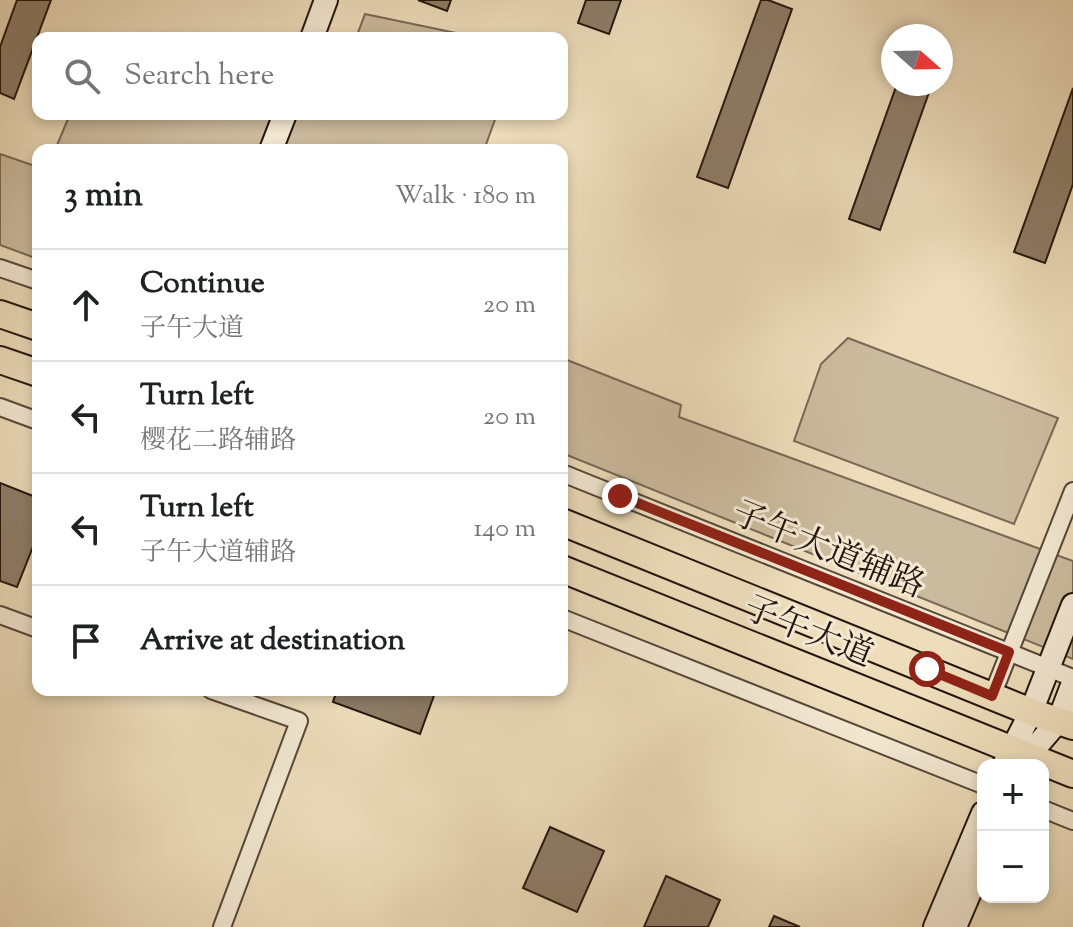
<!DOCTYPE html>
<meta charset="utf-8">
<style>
body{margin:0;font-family:"Sorts Mill Goudy","Noto Serif SC",serif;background:#f6f6f6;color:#202124}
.controls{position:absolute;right:24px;bottom:24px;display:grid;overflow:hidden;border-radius:16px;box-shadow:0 4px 12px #0003}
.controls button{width:72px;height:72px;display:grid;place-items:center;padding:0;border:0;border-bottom:2px solid #e0e0e0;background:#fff;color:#202124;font:40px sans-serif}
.compass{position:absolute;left:881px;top:24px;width:72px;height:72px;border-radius:50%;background:#fff;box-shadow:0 4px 12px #0003;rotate:110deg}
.stop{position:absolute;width:24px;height:24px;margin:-18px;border:6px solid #8f2418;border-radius:50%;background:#fff}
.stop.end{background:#8f2418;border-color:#fff;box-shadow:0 2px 8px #0008}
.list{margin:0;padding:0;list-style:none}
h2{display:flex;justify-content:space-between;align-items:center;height:104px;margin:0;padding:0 32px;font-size:34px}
h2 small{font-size:26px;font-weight:400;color:#757577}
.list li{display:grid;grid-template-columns:52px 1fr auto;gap:24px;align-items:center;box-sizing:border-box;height:112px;padding:0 32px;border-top:2px solid #e0e0e0}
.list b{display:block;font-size:30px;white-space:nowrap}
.list p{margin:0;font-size:26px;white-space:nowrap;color:#757577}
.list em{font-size:26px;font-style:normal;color:#757577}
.icon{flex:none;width:44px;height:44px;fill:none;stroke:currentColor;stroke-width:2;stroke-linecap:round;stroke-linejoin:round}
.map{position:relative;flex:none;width:1073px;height:927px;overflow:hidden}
.search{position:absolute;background:#fff;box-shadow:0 4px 12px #0003;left:32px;top:32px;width:536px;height:88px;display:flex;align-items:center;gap:20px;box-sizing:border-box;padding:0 28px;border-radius:16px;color:#757577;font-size:30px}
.panel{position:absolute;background:#fff;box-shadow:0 4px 12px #0003;left:32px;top:144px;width:536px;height:552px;border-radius:16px}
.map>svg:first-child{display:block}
.green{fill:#cbbb9e;stroke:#786856;stroke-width:2}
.building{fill:#8d7d68;stroke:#24150e;stroke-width:2}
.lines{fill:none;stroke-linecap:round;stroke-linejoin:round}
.street-casing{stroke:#564739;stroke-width:20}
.secondary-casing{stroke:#24150e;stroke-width:26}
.primary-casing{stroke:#24150e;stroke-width:30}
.street{stroke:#f3e9d3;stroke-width:16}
.secondary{stroke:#f3e9d3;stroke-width:22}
.primary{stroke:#edddbb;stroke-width:26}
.route{stroke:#8f2418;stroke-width:10}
.labels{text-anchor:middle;stroke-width:6;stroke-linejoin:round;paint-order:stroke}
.street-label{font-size:34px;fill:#24150e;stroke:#f3e9d3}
</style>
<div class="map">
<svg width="1073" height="927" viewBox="0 0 1073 927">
<rect width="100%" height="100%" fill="#edddbb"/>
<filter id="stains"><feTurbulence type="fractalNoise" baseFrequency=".0025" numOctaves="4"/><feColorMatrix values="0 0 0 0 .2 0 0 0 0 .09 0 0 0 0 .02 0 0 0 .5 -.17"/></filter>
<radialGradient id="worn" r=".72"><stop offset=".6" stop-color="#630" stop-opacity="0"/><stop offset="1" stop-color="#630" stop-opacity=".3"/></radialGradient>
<!-- green -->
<path class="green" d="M 365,14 L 480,38 L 356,38 Z
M 70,114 L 497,114 L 484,150 L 55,150 Z
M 0,154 L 38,167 L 38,259 L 0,245 Z
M 848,338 L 1058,418 L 1014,524 L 794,441 L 821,364 Z
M 562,358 L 681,405 L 679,417 L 1073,561 L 1073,659 L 562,453 Z"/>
<!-- building -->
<path class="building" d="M 17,0 L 51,0 L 14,99 L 0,93 L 0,47 Z
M 418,0 L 451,0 L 447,11 Z
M 586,0 L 621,0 L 609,34 L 578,23 Z
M 761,0 L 768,0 L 792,9 L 728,188 L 697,177 Z
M 897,84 L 932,84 L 880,230 L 849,219 Z
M 1073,88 L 1073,184 L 1045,263 L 1014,252 Z
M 0,483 L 38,498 L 38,534 L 17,587 L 0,581 Z
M 337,690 L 436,690 L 420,734 L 333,702 Z
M 550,827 L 604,851 L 577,912 L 523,888 Z
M 666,876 L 720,900 L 708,927 L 644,927 Z
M 774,916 L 800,927 L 769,927 Z"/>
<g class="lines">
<defs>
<path id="street" d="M 0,268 L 38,281
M 0,407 L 38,421
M 562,473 L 1073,678
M 0,615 L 38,629
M 562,618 L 983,785
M 211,690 L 299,721 L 222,927
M 992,696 L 1073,491
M 1043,809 L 1073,821"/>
<path id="secondary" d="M 312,38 L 326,0
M 271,150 L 285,114
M 1004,765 L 1031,712 L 1073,605
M 1024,765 L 1028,756 L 1059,720 L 1073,683
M 935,927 L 983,813
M 955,927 L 983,862"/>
<path id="primary" d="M 0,314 L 38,327
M 0,360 L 38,373
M 562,522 L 1031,712 L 1073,726
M 562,569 L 1073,774"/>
</defs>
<!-- street casing -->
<use href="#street" class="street-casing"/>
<!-- secondary casing -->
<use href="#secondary" class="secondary-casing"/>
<!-- primary casing -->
<use href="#primary" class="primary-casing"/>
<!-- street -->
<use href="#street" class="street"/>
<!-- secondary -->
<use href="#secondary" class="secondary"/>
<!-- primary -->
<use href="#primary" class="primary"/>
</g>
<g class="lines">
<!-- route -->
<path class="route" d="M 620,496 L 1009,652 L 992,696 L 927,669"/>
</g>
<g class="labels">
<!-- street labels -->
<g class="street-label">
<text transform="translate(829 548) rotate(22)" y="12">子午大道辅路</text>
<text transform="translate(809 630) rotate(22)" y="12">子午大道</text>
</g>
</g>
<rect width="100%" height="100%" filter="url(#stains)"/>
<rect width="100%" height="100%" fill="url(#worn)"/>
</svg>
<div class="controls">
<button>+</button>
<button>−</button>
</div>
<svg class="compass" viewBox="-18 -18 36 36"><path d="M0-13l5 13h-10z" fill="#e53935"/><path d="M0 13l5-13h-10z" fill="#757577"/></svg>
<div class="stop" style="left:927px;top:669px"></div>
<div class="stop end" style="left:620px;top:496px"></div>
<div class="search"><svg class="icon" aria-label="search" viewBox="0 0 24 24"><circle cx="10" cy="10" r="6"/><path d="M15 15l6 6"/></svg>Search here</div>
<section class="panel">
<h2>3 min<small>Walk · 180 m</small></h2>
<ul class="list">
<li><svg class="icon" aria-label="ahead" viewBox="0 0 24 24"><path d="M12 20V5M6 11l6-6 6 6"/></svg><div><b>Continue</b><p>子午大道</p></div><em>20 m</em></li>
<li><svg class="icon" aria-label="left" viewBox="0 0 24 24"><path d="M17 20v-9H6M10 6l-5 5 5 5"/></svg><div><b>Turn left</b><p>樱花二路辅路</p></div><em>20 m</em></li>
<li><svg class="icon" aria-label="left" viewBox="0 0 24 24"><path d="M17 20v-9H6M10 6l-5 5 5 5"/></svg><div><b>Turn left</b><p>子午大道辅路</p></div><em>140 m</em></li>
<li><svg class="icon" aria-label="arrive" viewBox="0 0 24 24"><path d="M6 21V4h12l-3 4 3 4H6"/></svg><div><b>Arrive at destination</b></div></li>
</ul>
</section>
</div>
